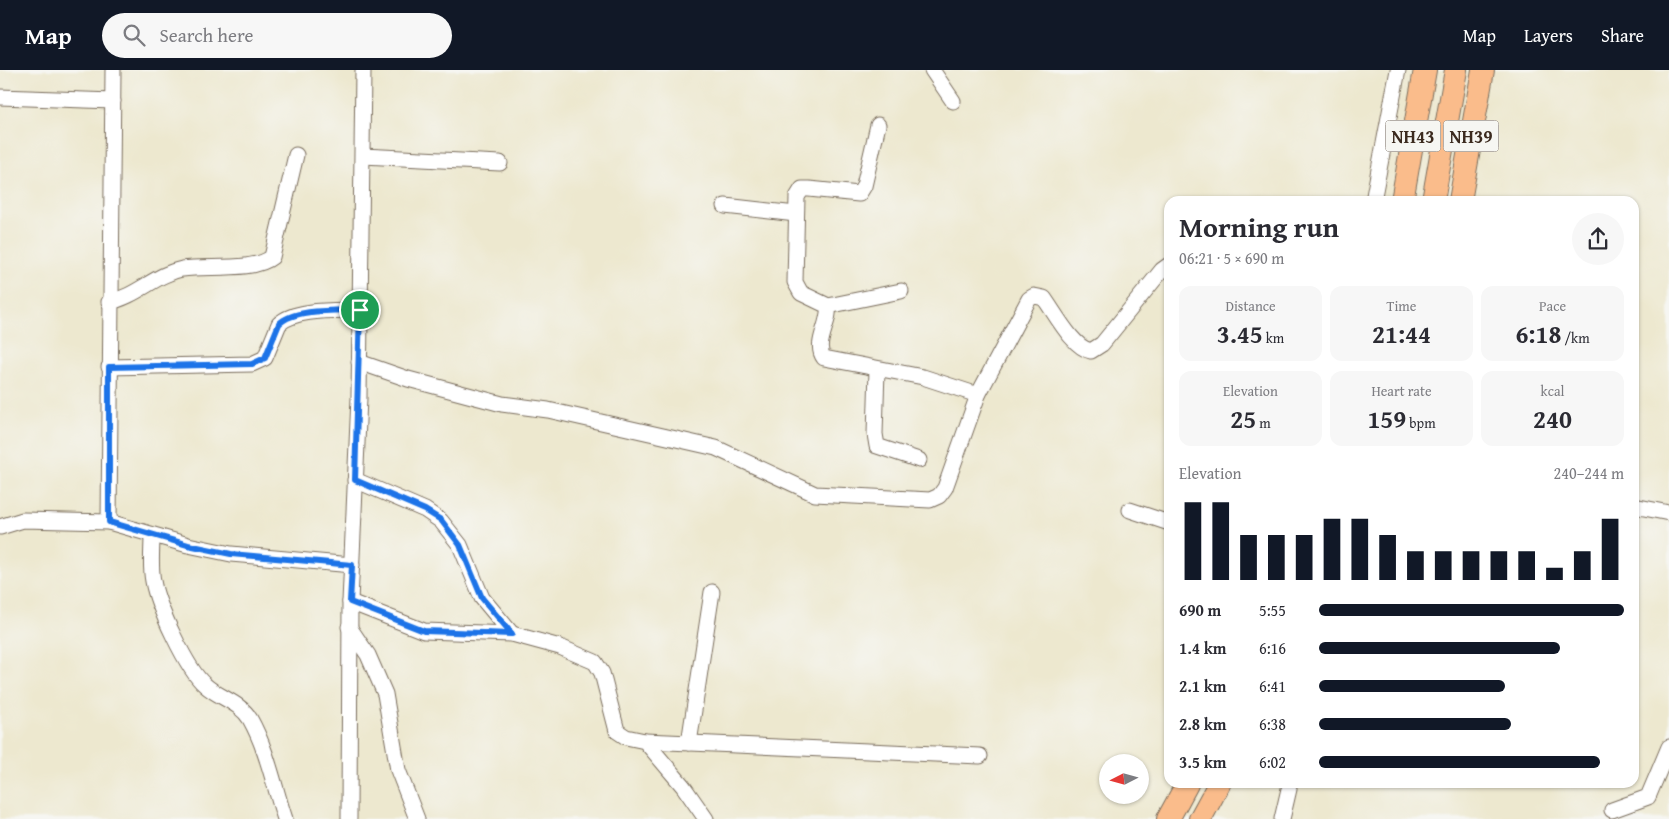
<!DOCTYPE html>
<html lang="en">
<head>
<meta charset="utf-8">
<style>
  body { margin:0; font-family:"Gentium Book Plus",serif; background:#f7f7f7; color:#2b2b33; height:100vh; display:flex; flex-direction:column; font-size:19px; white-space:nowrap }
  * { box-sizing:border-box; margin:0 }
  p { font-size:16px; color:#7c7c81 }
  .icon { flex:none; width:28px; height:28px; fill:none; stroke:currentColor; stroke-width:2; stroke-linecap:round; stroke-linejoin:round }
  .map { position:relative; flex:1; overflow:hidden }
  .panel { position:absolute; left:1164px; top:126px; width:475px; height:592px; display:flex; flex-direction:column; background:#fff; border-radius:15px; box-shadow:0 1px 4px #0004 }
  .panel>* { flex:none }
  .needle { width:32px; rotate:264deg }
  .fabs { position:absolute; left:1099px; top:684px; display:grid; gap:10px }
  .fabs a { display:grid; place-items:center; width:50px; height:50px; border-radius:50%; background:#fff; box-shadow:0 1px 4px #0004; font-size:25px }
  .pin { position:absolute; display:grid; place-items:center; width:42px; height:42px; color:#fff; margin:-21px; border:2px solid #fff; border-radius:50%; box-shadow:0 1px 5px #0007 }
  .round { display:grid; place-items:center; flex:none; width:52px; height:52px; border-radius:26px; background:#f7f7f7 }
  .head { display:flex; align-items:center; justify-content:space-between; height:85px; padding:0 15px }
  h1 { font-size:28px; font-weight:700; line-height:38px }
  .metrics { display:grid; grid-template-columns:repeat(3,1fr); gap:8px; height:85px; padding:5px 15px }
  .metrics div { display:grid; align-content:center; border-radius:12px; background:#f7f7f7; text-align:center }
  .metrics b { font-size:25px; font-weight:700 }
  .metrics small { font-size:14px; font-weight:400 }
  .metrics p { font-size:14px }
  .chart { height:140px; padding:10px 15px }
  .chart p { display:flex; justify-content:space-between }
  .chart svg { width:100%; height:90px; margin-top:5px; stroke:#111827; stroke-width:6 }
  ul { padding:0 15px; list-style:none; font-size:16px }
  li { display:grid; grid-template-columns:80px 60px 1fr; align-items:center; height:38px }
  li i { height:12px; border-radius:6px; background:#111827 }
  header { display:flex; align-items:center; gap:30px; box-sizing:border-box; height:70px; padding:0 25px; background:#111827; color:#fff }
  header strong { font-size:24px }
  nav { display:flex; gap:28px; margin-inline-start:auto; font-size:18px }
  .search { width:350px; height:45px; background:#f7f7f7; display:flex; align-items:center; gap:12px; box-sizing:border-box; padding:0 18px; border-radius:28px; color:#7c7c81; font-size:19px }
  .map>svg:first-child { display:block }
</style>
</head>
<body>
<header>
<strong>Map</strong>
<div class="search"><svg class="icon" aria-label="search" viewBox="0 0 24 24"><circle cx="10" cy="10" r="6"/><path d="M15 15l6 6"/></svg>Search here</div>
<nav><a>Map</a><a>Layers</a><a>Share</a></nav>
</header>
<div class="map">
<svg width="1669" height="749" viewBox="0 0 1669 749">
  <rect width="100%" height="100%" fill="#f6f6f2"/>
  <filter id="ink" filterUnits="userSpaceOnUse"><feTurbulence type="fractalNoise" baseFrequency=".02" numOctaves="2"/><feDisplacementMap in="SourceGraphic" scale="10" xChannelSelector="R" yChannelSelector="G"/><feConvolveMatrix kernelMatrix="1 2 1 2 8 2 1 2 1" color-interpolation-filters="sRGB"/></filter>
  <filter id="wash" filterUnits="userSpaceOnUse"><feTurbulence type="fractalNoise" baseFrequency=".0096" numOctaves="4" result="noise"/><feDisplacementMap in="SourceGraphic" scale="20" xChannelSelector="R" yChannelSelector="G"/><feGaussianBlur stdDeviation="1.12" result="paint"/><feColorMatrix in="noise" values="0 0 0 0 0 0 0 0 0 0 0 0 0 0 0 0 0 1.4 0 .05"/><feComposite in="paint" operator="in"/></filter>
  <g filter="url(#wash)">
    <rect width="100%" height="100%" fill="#ede8cf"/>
  </g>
  <g filter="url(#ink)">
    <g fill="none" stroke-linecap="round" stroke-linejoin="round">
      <defs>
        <g id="minor">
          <polyline points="113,0 109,452 188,475 231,484 352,495"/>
          <polyline points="932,0 953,31"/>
          <polyline points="0,27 113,31"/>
          <path d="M 878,55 L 864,116 L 859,124 L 809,119 L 802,119 L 797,127 L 795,212 L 801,223 L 828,236 C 831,252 813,274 824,288 L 923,307 L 978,325 L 1029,229 L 1034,226 L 1044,228 C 1055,243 1073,278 1091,281 L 1102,274 L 1162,200 L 1169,195"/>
          <polyline points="363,86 500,93"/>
          <polyline points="1373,131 1398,0"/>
          <polyline points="725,136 796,144"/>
          <path d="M 109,232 C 136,227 156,204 182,199 C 206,195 254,202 272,187 L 296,85"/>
          <polyline points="828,236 901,221"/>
          <polyline points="359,292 408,309 502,334 548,340 716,378 815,424 930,430 939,426 945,418 978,325"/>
          <path d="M 109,297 L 252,294 L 265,288 L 279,254 C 295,238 338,241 360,240"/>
          <polyline points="877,300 875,364 877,376 919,390"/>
          <polyline points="355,410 425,440 441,451 460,475 482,528 512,564"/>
          <polyline points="1634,436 1669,443"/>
          <polyline points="1130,440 1169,453"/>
          <polyline points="0,457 23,450 109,452"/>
          <path d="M 152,466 C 152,481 150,496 153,511 C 157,535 187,600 205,615 C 219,628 240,632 250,649 C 267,679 274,716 285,749"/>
          <polyline points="350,532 424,561 512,564 560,577 595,592 602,603 617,661 626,667 645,671 683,716 706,749"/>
          <polyline points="349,557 368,585 385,624 398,700 417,749"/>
          <polyline points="645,671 980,686"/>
          <polyline points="689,673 712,522"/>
          <polyline points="1612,740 1648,727 1669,677"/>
          <polyline points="349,749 350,532 359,328 363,0"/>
          <polyline points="1282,749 1289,719"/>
        </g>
        <g id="highway">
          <polyline points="1402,131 1425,0"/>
          <polyline points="1433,131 1456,0"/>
          <polyline points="1460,131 1483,0"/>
          <polyline points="1168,749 1187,714"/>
          <polyline points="1200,749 1219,714"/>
        </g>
      </defs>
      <use href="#minor" stroke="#796c5c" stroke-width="17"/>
      <use href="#highway" stroke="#796c5c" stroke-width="24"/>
      <use href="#minor" stroke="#fff" stroke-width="15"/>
      <use href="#highway" stroke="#fabc8b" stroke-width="22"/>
    </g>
  </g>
  <g fill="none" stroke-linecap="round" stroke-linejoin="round" filter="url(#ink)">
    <defs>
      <path id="route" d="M 360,240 L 355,410 L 425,440 L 441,450 L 460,475 L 482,528 L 512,564 L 424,561 L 350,532 L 352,495 L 231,484 L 188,475 L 109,452 L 109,297 L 252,294 L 265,288 L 279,254 C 294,238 339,241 360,240 Z"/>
    </defs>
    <use href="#route" stroke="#fff" stroke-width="10"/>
    <use href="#route" stroke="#1a73e8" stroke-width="6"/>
  </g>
  <g text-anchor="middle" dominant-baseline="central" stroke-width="4" stroke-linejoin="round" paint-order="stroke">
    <g fill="#f6f6f2" stroke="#73675e" stroke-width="1">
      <rect x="1385.5" y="50.5" width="55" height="31" rx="4"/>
      <rect x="1443.5" y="50.5" width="55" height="31" rx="4"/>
    </g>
    <g font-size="18" font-weight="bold" fill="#3b2a1e">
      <text x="1413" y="66">NH43</text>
      <text x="1471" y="66">NH39</text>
    </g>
  </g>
</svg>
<div class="fabs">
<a><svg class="needle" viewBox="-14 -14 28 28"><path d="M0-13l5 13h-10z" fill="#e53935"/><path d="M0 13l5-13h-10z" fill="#7c7c81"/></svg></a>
</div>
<div class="pin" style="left:360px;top:240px;background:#1e9e55"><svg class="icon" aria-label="arrive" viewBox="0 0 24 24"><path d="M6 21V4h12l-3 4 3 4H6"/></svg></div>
<section class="panel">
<div class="head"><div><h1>Morning run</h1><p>06:21 · 5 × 690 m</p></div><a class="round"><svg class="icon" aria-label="share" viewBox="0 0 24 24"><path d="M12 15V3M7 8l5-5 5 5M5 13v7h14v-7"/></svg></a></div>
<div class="metrics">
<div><p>Distance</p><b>3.45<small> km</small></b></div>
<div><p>Time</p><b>21:44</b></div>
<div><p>Pace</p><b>6:18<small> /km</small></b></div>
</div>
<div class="metrics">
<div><p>Elevation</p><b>25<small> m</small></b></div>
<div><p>Heart rate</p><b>159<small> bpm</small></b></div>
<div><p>kcal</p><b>240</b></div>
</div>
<div class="chart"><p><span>Elevation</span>240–244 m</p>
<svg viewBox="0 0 160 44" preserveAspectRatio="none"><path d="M5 44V6M15 44V6M25 44V22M35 44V22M45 44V22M55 44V14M65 44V14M75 44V22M85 44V30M95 44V30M105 44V30M115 44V30M125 44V30M135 44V38M145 44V30M155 44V14"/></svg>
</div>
<ul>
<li><b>690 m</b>5:55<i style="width:100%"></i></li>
<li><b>1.4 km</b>6:16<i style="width:79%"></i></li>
<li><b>2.1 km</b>6:41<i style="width:61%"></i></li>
<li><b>2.8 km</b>6:38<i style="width:63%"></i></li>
<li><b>3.5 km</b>6:02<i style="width:92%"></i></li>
</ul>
</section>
</div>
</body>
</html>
